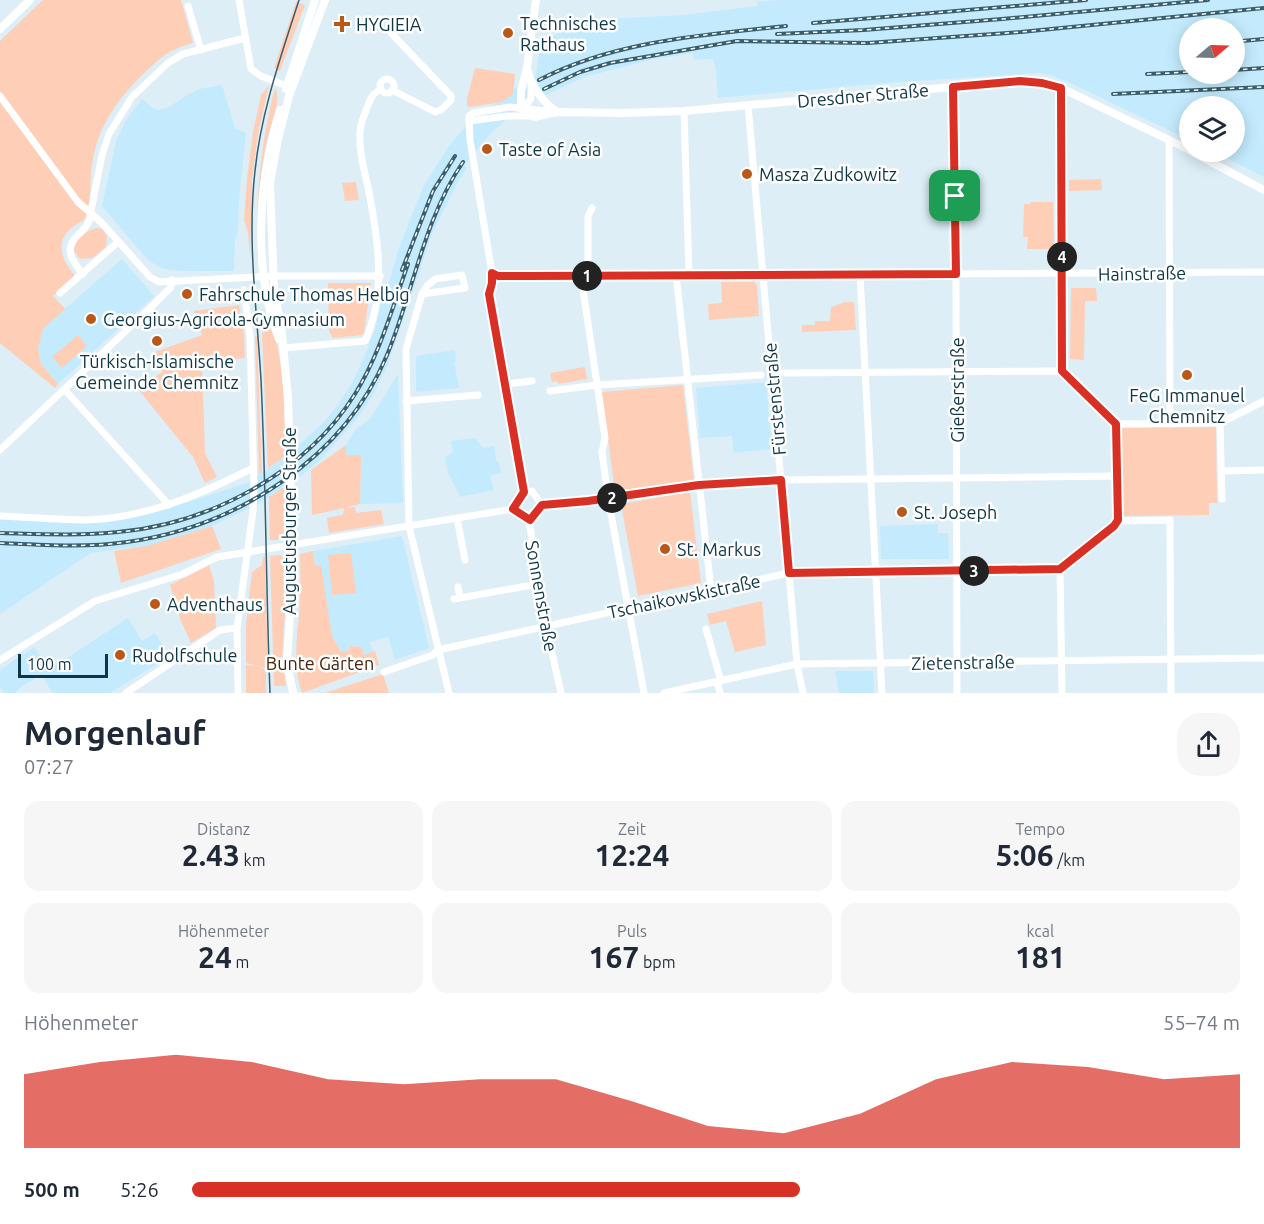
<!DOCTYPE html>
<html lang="de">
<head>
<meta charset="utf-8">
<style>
  body { margin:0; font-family:Ubuntu,sans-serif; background:#f6f6f7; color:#1f2937; height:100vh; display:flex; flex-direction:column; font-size:22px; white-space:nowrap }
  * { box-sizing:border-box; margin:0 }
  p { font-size:20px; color:#747a83 }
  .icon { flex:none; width:33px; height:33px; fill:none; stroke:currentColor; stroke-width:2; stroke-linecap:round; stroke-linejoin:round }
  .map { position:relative; height:693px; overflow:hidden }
  .side { display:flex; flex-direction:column; background:#fff; flex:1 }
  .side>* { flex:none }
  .needle { width:39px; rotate:71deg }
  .tools { position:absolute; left:1179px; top:18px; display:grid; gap:12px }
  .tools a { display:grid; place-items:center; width:66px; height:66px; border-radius:50%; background:#fff; box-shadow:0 3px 15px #0003; font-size:30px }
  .scale { position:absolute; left:18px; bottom:15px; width:90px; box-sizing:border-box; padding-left:6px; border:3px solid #0d3747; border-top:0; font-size:16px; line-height:21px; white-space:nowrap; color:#0d3747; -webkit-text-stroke:4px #fff; paint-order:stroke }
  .pin { position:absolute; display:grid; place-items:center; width:51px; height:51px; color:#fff; margin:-26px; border-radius:12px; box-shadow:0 3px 9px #0006 }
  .km { position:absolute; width:30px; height:30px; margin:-15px; border-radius:50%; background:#222; color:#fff; font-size:16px; line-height:30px; text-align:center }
  .round { display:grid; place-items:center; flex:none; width:63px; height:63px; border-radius:24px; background:#f6f6f7 }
  .head { display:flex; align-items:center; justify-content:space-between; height:102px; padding:0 24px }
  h1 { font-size:33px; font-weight:700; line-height:45px }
  .metrics { display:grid; grid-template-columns:repeat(3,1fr); gap:9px; height:102px; padding:6px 24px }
  .metrics div { display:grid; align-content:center; border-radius:15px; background:#f6f6f7; text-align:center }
  .metrics b { font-size:30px; font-weight:700 }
  .metrics small { font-size:16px; font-weight:400 }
  .metrics p { font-size:16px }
  .chart { height:168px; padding:12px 24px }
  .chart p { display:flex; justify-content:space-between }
  .chart svg { width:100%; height:108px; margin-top:6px; fill:#d93025; opacity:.7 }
  ul { padding:0 24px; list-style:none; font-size:20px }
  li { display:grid; grid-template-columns:96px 72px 1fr; align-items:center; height:45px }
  li i { height:15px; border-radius:8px; background:#d93025 }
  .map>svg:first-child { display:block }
</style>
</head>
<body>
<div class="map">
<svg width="1264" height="693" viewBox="0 0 1264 693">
  <rect width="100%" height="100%" fill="#ddeef7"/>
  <g fill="#c4ebfd" fill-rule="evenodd">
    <path d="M 777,0 L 1264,0 L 1264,177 L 1215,152 L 1234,152 L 1234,106 L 1190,106 L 1189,140 L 1070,83 L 1051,75 L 1039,73 L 899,82 L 718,98 L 716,71 L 713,59 L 694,60 L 693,53 L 650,60 L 585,77 L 546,95 L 543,92 L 526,103 L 492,132 L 464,165 L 467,168 L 459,180 L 432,234 L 387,367 L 373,395 L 356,420 L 321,459 L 302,475 L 260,503 L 212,526 L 150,545 L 91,553 L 0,614 L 0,519 L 101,523 L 160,511 L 247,483 L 286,456 L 322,424 L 337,406 L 353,381 L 369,346 L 368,345 L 375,330 L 380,306 L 386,296 L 384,294 L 390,280 L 398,250 L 423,187 L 449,146 L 477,113 L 480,116 L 509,92 L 536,75 L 541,41 L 559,33 L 607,19 L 683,15 L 757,6 L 757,2 ZM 1190,28 L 1234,28 L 1234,74 L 1190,74 Z"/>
    <polygon points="222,85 235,128 246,133 239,200 238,229 237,236 235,238 234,271 182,271 163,269 148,260 102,206 116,141 126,120 142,99 153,108 159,110 169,107 187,95 199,89"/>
    <polygon points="122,259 154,296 58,384 41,364 38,348 42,329"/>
    <polygon points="455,350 456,361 454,362 459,388 416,392 416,356"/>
    <polygon points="398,374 403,503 360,504 361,455 346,455 346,445 356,429 370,419"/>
    <polygon points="766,382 772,449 734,453 732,436 700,438 696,388"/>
    <polygon points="473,438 476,439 483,448 494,446 496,461 499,461 501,473 490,475 494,490 460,497 447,470 445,457 453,452 451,441"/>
    <polygon points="938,524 938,533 948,533 949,559 881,559 880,526"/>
    <polygon points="402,536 429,648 395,660 388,637 370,642 373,652 364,655 362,647 350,646 349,650 341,652 333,637 326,638 313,551"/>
    <polygon points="128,618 142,641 155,633 170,656 110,693 53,693 41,675 21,687 15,693 4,693 0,687 0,670 34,647 50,669"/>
    <polygon points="835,671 873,671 874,693 839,693"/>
  </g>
  <g fill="#feceb6">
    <path d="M 43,0 L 181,0 L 193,43 C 188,45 181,46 176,49 C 163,54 153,65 143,74 C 119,98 99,124 93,159 C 89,177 92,197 87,214 C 85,221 80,222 74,226 C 53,241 62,260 75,276 L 53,296 L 65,309 L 43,329 L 38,348 L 41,364 L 58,384 L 55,388 L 0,343 L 0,41 Z"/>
    <polygon points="296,2 305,5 280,71 274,68"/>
    <polygon points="475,68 515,74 513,94 502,102 470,107 467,106 467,99"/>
    <polygon points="269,85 258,134 252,179 250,257 248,232 244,220 247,179 253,132 261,95"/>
    <path d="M 275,88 C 282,100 271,123 268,137 C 258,177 258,216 259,257 L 257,257 C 256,199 260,144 275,88 Z"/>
    <polygon points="1101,179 1102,190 1069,191 1069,180"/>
    <polygon points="356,182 359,200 345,201 342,183"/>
    <polygon points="1031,202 1053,202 1054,249 1027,249 1028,237 1023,237 1024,204 1031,204"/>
    <path d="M 97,228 L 102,229 L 107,236 L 106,247 L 92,258 L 80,259 L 74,251 C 75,240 86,230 97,228 Z"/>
    <polygon points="721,282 754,282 757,285 759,316 709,320 708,304 722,303"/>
    <polygon points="328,283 371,283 364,333 362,335 333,338 329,331"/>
    <polygon points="1071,288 1096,288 1097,301 1085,301 1084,360 1070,359"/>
    <polygon points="845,302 854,302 856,330 802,332 802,325 815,325 815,321 830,321 831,307"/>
    <polygon points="239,305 244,333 245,358 202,362 205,453 217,477 205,483 193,457 138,389 162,372 155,352 202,335 194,311"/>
    <path d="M 273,329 C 285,371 284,413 286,456 L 268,468 L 262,335 L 263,330 Z"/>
    <polygon points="78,335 87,346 62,368 52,357"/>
    <polygon points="255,336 257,336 262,472 259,474"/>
    <polygon points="585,367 587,379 558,384 557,381 552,382 550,373"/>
    <polygon points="683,385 694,482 615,493 602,392"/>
    <polygon points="1216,427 1217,503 1209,503 1209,515 1122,516 1120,428"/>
    <polygon points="346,445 346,455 361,455 360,504 344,508 355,507 356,513 381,510 384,524 329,533 327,518 343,515 344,508 312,515 311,470"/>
    <polygon points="287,485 287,518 285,519 284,536 277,540 270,540 269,497"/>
    <polygon points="690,492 701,583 638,596 621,504"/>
    <polygon points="212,526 221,549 121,583 114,551 150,545"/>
    <path d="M 313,551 L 315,566 L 321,565 L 332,636 L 341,652 L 349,650 L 350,646 L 362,647 L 364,655 L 375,651 L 379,665 L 302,693 C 291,659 299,631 300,596 C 301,582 300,568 300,554 Z"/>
    <polygon points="351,553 356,593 332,595 328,555"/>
    <polygon points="281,555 285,560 288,560 282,661 286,686 274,686 270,556"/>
    <polygon points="263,557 265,557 268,674 265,668 246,663 246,624 252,572 262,565"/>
    <polygon points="209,565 214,581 216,628 191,643 181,621 170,585"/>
    <polygon points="762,601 766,645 735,652 726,621 710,625 707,614"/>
    <polygon points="246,665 258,666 264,669 266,674 266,693 246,693"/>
    <polygon points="383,674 389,693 325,693"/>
  </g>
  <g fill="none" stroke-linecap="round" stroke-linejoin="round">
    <g stroke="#fff" stroke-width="7">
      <polyline points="239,0 251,69 261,76 292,88"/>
      <polyline points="188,6 201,50"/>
      <polyline points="392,34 451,96 451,100 441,110 435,112 392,90"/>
      <circle cx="387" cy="86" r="7"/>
      <polyline points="953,87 956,274 957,693"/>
      <polyline points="1061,88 1062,371"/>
      <polyline points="0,96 78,202 102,223 150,277 159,282 273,276 380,276"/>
      <polyline points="748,105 797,664 803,693"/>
      <polyline points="524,109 531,98 531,83"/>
      <polyline points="684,111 689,275"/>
      <polyline points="469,121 507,116 532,116"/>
      <polyline points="1169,140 1170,424"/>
      <polyline points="492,273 498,276 574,276 1264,272"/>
      <path d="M 83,274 C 73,262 63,249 77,236 C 82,231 86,228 89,221 L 102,155 L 109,134 L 132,97 L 168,63 L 183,54 L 245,38"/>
      <polyline points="860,274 882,693"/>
      <polyline points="676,275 711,590"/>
      <polyline points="581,276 605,438 602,452 608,498 644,693"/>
      <polyline points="588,276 588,216 592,208"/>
      <polyline points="60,293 118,242"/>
      <polyline points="422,294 465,288 462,275 435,279 427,286 422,294 406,349 409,526 449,693"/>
      <path d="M 283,348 L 365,341 C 387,293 378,238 368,187 C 364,170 359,151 360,133 C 360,121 367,109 371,98 L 374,94 L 381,89"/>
      <polyline points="782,373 1062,371 1116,424"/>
      <polyline points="505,384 532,381"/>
      <polyline points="64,389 169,505"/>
      <polyline points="550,391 597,385 761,375"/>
      <polyline points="406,401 478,395"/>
      <polyline points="1220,423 1222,499"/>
      <polyline points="1220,423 1264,401"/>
      <polyline points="1116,424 1220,423"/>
      <polyline points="1116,424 1118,521"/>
      <polyline points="0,450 149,309 171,287 172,280"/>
      <polyline points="1221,471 1264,470"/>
      <polyline points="524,492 532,491 542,505"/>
      <polyline points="513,509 524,492 489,294 492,283 492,273 470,140 469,116 473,113 510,107 554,112"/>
      <polyline points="513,509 529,520 543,612 561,693"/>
      <path d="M 0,516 C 29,517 58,520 87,520 C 147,518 201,494 253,468"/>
      <polyline points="457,518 465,560"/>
      <polyline points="529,520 542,505 588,501 700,485 781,480 1117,476"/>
      <polyline points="1118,521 1170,520 1171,693"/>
      <polyline points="1060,569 1062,693"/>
      <polyline points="458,587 460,597"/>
      <polyline points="454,599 538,584"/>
      <polyline points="706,629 721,681"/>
      <polyline points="0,660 95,601 183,574 217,557 513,509"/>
      <polyline points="384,672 433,655 438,650 789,573 1060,569 1115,526 1118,521"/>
      <polyline points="717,682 720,693"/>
      <polyline points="126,693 220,630 237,628"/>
      <polyline points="238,693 237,628 253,511 254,489 250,336 244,290"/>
      <polyline points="664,693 797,664 1264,658"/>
    </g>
    <g stroke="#fff" stroke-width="8">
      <polyline points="536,0 527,68 521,91 521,103 524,112 534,117 557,112 623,113 684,111 1020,81 1042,83 1061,88 1190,150"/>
      <polyline points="0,29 30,0"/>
      <path d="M 527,68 C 532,87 541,101 557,112"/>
      <polyline points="286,89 315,0"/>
      <polyline points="1192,152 1264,190"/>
      <path d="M 279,339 C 252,268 258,182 280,110"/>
      <polyline points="293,693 287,661 293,570 288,398 282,334 274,288 270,183 278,139 289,96 325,0"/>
    </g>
    <path stroke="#395e6d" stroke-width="1.5" d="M 270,693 C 266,589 266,484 261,380 C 257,310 247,240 255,171 C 261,112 281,56 299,0"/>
    <defs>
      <g id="rail">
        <polyline points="813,23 1086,0"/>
        <polyline points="777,34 864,30 1002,19 1208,0"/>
        <polyline points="1242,41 1264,39"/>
        <polyline points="1234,70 1264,68"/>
        <polyline points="1147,74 1190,72"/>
        <path d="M 539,80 C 614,41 703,35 786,26"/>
        <polyline points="544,89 580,72 610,63 737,41 868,43 1021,32 1264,8"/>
        <polyline points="1113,94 1264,87"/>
        <polyline points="402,270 433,191 455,156"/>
        <path d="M 0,533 C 40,534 79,536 118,532 C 209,524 306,473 355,394 C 379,356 393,306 408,264"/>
        <path d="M 0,543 C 42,545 85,548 127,542 C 236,527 344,459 387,355 C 414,290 423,221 463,162"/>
      </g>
    </defs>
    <use href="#rail" stroke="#395e6d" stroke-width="4"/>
    <use href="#rail" stroke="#fff" stroke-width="1.5" stroke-dasharray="4.5" stroke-linecap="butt"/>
  </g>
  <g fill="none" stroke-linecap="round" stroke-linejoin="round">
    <defs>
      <polygon id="route" points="1020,81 1042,83 1061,88 1062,371 1116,424 1118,520 1114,526 1060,569 789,573 781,480 699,485 588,501 542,505 530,520 513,509 524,492 489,294 492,283 492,273 498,276 529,276 956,274 953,87"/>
    </defs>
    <use href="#route" stroke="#fff" stroke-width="12"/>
    <use href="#route" stroke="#d93025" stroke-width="8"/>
  </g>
  <g fill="#ba581a" stroke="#fff" stroke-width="2">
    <path d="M339 15h6v6h6v6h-6v6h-6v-6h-6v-6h6z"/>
    <circle cx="508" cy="33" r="6"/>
    <circle cx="487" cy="149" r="6"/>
    <circle cx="747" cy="174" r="6"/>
    <circle cx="187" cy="294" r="6"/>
    <circle cx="91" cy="319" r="6"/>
    <circle cx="157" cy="341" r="6"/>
    <circle cx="1187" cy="375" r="6"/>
    <circle cx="902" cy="512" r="6"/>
    <circle cx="665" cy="549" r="6"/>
    <circle cx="155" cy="604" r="6"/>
    <circle cx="120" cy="655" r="6"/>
  </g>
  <g text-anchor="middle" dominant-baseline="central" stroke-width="5" stroke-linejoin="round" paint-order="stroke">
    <g font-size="18" fill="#0d3747" stroke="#fff" text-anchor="start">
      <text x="520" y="23">Technisches<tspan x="520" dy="21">Rathaus</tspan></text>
      <text x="356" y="24">HYGIEIA</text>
      <text x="499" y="149">Taste of Asia</text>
      <text x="759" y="174">Masza Zudkowitz</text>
      <text x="199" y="294">Fahrschule Thomas Helbig</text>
      <text x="103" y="319">Georgius-Agricola-Gymnasium</text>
      <text x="157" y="361" text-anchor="middle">Türkisch-Islamische<tspan x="157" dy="21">Gemeinde Chemnitz</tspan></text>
      <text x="1187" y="395" text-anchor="middle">FeG Immanuel<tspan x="1187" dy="21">Chemnitz</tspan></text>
      <text x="914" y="512">St. Joseph</text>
      <text x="677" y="549">St. Markus</text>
      <text x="167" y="604">Adventhaus</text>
      <text x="132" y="655">Rudolfschule</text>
    </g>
    <g font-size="18" fill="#0d3747" stroke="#fff">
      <text transform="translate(863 95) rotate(-5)">Dresdner Straße</text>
      <text transform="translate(1142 273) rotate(-1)">Hainstraße</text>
      <text transform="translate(957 390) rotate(-90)">Gießerstraße</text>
      <text transform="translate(774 399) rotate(-95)">Fürstenstraße</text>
      <text transform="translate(289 521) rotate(-90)">Augustusburger Straße</text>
      <text transform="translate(542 596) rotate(80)">Sonnenstraße</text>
      <text transform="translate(684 596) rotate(-12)">Tschaikowskistraße</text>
      <text transform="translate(963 662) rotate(-1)">Zietenstraße</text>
    </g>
    <g font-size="18" fill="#4b230b" stroke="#fff">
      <text x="320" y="663">Bunte Gärten</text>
    </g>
  </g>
</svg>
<div class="tools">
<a><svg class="needle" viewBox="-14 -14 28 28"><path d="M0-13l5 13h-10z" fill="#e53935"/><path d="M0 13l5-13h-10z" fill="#747a83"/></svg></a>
<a><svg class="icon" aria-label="layers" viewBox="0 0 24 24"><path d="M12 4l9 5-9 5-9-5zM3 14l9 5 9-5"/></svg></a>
</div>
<div class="scale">100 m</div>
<div class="pin" style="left:955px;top:196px;background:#1e9e55"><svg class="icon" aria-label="arrive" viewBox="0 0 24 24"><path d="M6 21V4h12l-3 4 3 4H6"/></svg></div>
<b class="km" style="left:587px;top:276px">1</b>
<b class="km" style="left:612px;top:498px">2</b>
<b class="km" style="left:974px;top:571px">3</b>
<b class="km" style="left:1062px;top:257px">4</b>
</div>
<section class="side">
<div class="head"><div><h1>Morgenlauf</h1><p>07:27</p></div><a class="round"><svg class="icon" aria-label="share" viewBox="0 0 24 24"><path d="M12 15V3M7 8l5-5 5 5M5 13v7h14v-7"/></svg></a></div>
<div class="metrics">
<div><p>Distanz</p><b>2.43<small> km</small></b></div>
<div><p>Zeit</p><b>12:24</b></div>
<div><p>Tempo</p><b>5:06<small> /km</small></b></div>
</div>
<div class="metrics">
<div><p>Höhenmeter</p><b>24<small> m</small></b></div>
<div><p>Puls</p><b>167<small> bpm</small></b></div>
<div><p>kcal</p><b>181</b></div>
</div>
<div class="chart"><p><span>Höhenmeter</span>55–74 m</p>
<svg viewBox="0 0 160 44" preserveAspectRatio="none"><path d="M0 44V14L10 9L20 6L30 9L40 16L50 18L60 16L70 16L80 25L90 35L100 38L110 30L120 16L130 9L140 11L150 16L160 14V44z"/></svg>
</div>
<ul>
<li><b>500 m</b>5:26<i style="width:58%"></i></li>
</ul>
</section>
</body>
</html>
